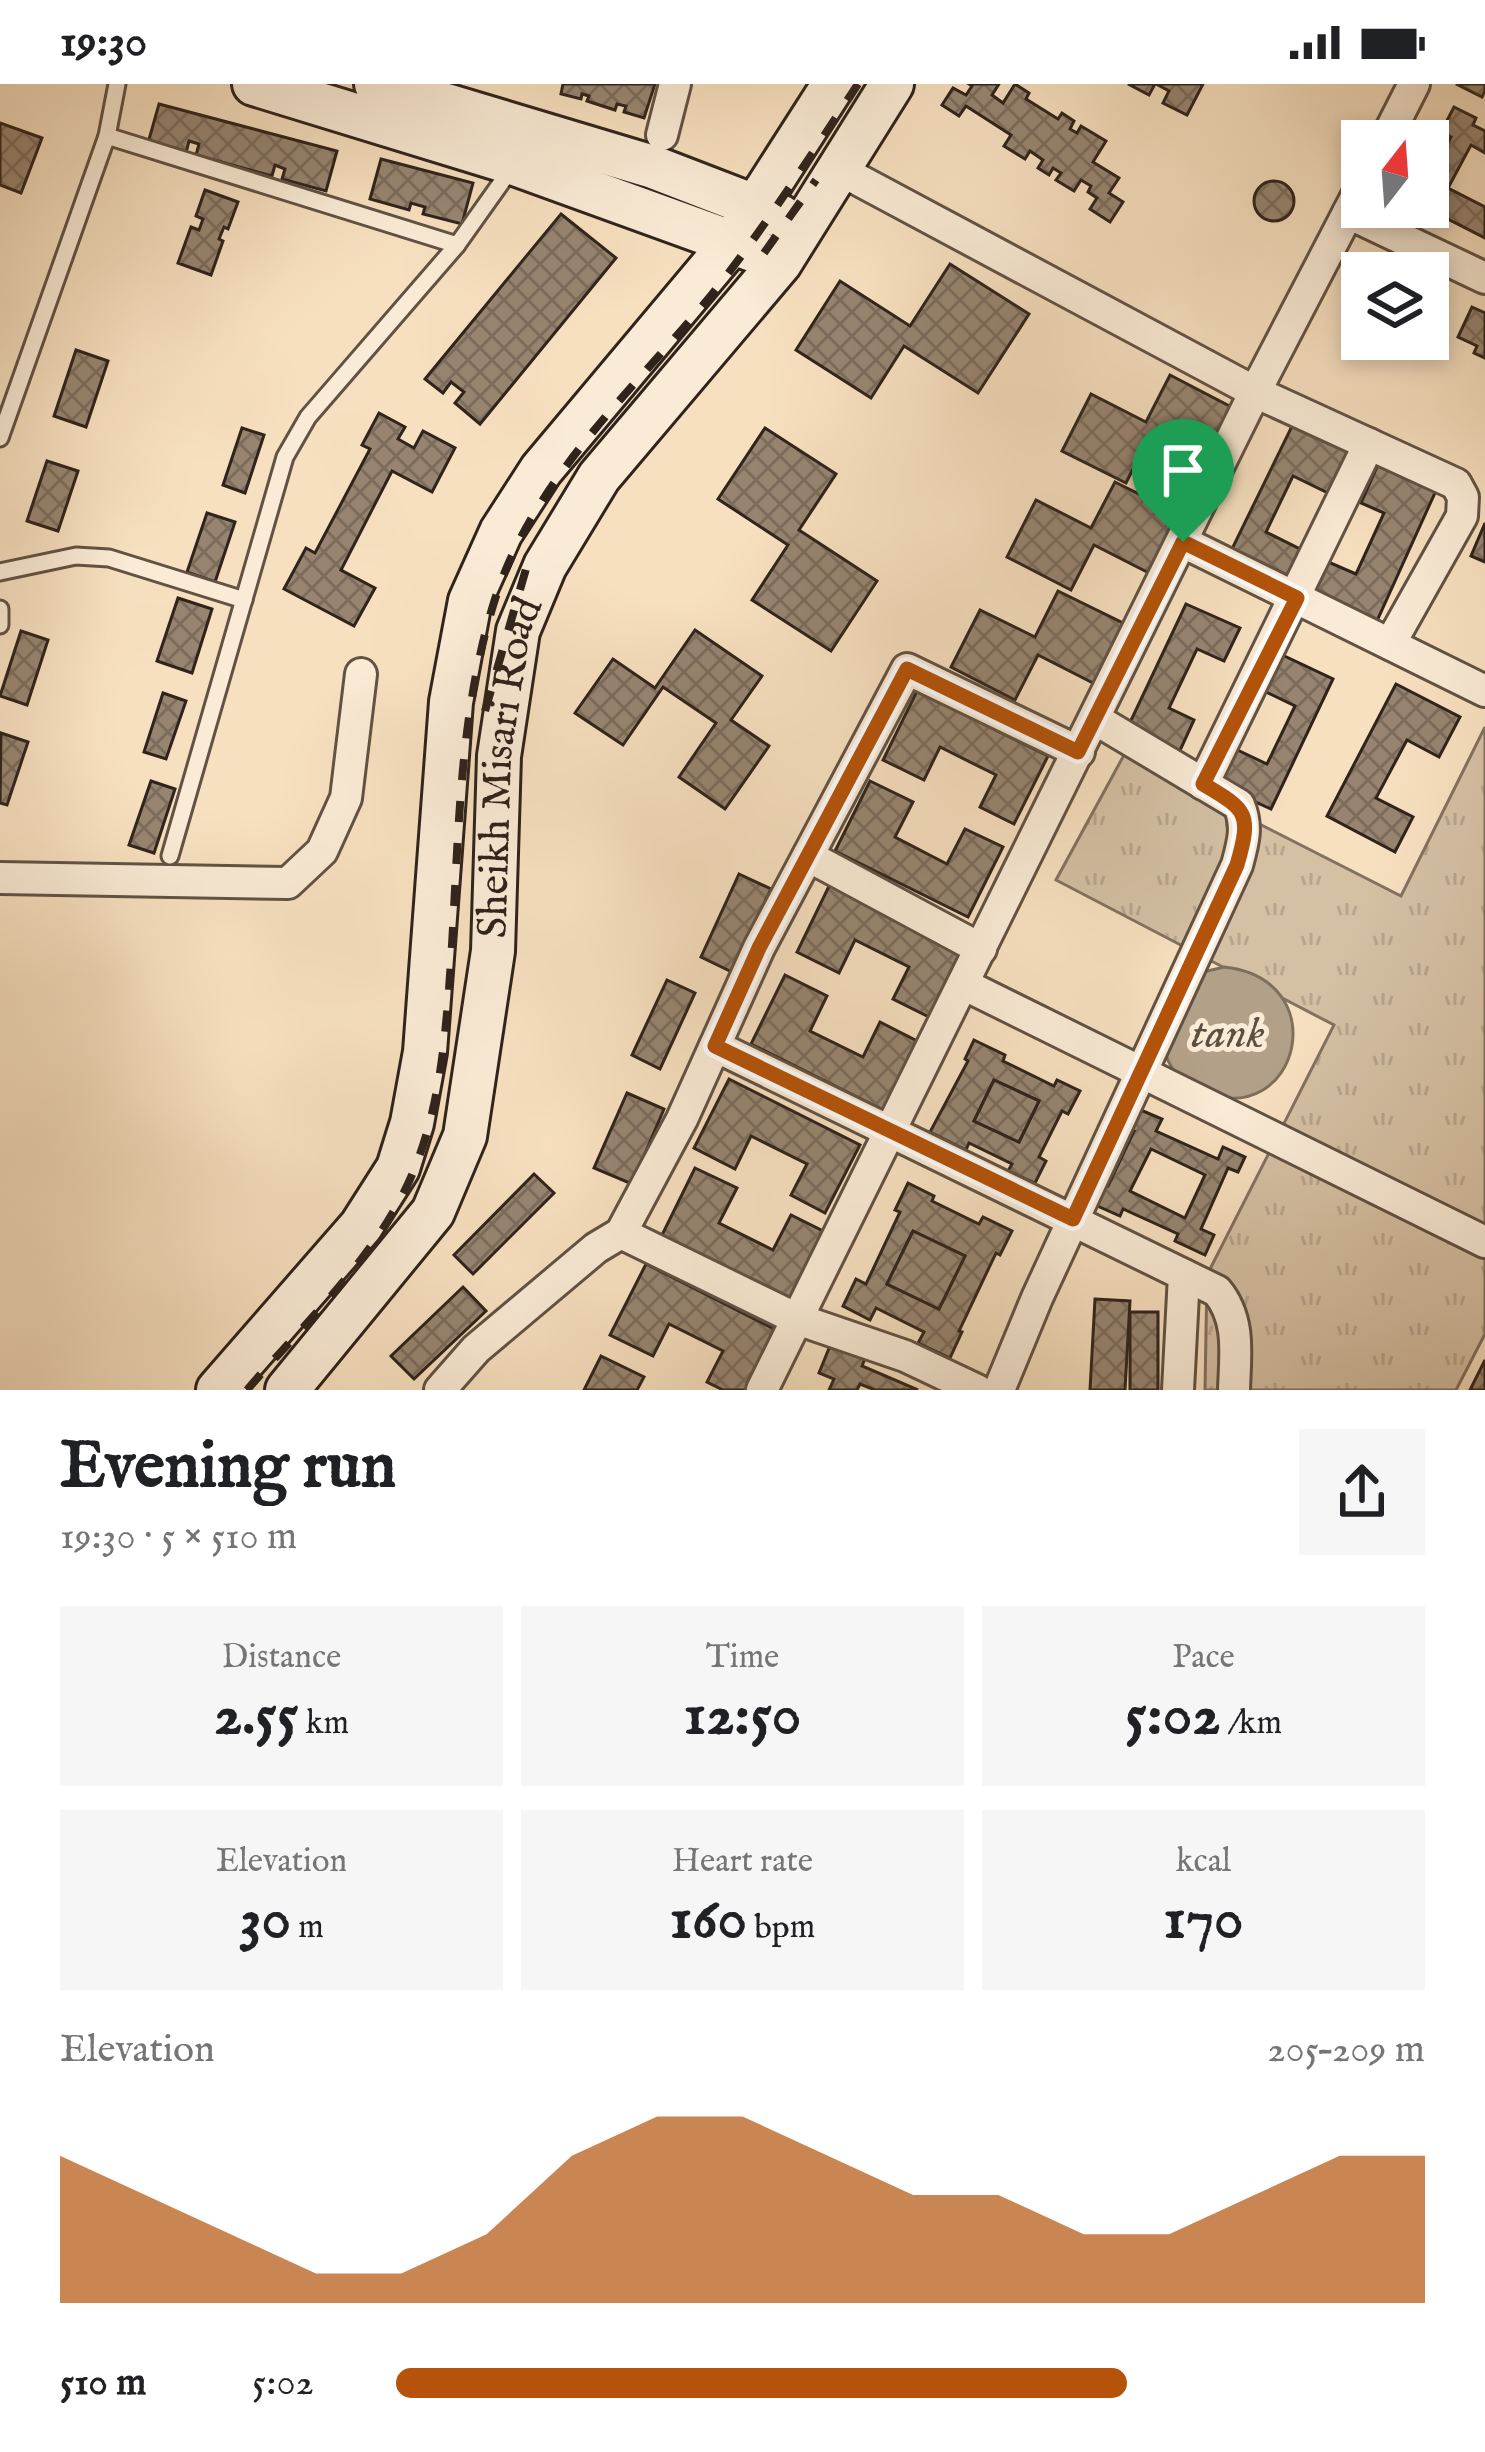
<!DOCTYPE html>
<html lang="en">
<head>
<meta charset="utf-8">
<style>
  body { margin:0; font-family:"IM FELL English",serif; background:#f6f6f6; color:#202124; height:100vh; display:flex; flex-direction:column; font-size:45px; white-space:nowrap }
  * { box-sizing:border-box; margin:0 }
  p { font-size:39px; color:#757577 }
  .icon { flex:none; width:66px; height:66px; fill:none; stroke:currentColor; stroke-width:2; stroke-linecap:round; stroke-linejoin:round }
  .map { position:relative; height:1306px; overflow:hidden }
  .sheet { display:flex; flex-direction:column; background:#fff; flex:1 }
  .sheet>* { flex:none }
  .needle { width:78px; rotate:17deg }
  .controls { position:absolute; left:1341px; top:36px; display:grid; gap:24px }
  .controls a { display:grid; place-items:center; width:108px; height:108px; border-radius:0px; background:#fff; box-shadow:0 6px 18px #0003; font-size:60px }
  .pin { position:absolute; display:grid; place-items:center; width:102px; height:102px; color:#fff; margin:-123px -51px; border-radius:50% 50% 50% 0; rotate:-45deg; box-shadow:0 0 12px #0007 }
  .pin .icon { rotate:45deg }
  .round { display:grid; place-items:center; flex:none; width:126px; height:126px; border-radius:0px; background:#f6f6f6 }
  .headline { display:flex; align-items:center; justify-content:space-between; height:204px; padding:0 60px }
  h1 { font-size:66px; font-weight:700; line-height:90px }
  .metrics { display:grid; grid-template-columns:repeat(3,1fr); gap:18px; height:204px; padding:12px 60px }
  .metrics div { display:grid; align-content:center; border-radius:0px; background:#f6f6f6; text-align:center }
  .metrics b { font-size:60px; font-weight:700 }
  .metrics small { font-size:33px; font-weight:400 }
  .metrics p { font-size:33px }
  .chart { height:336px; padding:24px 60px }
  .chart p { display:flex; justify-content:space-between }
  .chart svg { width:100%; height:216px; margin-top:12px; fill:#b45309; opacity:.7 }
  ul { padding:0 60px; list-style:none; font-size:39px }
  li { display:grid; grid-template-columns:192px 144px 1fr; align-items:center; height:90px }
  li i { height:30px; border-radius:15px; background:#b45309 }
  .status { display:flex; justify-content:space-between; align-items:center; height:84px; padding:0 60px; background:#fff; direction:ltr }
  .status svg { height:33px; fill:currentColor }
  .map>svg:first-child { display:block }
</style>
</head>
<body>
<div class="status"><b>19:30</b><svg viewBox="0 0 49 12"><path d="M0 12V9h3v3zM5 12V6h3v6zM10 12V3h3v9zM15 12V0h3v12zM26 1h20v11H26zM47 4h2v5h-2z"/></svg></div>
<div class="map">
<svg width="1485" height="1306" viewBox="0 0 1485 1306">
  <defs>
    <pattern id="park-tufts" width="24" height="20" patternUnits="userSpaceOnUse" patternTransform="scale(3)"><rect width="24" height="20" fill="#d5c0a4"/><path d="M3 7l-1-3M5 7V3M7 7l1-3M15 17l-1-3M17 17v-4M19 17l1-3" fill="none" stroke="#b7a58d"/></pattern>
    <pattern id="building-cross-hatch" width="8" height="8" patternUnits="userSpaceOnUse" patternTransform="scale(3)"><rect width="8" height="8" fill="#978571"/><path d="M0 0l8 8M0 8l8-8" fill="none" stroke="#7c6c5c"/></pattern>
  </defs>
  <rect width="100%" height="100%" fill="#f7e0c0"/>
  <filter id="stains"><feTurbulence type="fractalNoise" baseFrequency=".00167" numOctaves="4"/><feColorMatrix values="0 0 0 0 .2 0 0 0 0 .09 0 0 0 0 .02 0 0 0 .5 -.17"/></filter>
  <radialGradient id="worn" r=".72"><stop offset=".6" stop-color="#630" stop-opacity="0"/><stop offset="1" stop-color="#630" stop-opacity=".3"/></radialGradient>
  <polygon fill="url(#park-tufts)" stroke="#827260" stroke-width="3" points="1485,643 1485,1250 1456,1306 1205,1306 1207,1191 1334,941 1056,796 1124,671 1401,812"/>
  <path fill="#b3a088" stroke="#7e6e5c" stroke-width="3" d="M 1224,883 C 1336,895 1299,1046 1203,1008 C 1179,998 1170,986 1162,961 L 1203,888 Z"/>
  <g fill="url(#building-cross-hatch)" stroke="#2f231b" stroke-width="3" fill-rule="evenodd">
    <polygon points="563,0 655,0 644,34 624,28 626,22 617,20 615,26 587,17 589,12 582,10 581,15 561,10"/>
    <polygon points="969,0 999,0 992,11 1003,19 1015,0 1029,9 1026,15 1058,35 1062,29 1074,37 1070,45 1077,49 1081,42 1106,57 1093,78 1119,94 1109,109 1123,118 1110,138 1090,125 1097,114 1088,108 1091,102 1081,96 1074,107 1056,96 1061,89 1053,84 1049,91 1038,84 1043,76 1030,67 1025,75 1004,62 1011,51 966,22 959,32 942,21 953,4 966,11 972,2"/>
    <polygon points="1128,0 1155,0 1149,11"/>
    <polygon points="1156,0 1203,0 1187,31 1163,19 1169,7"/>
    <polygon points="1456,0 1485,0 1485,7 1482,13"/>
    <polygon points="159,20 337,67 326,107 282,95 285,85 275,81 272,92 196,71 199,60 189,57 186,69 148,59"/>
    <polygon points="1454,23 1476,34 1473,41 1485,47 1485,69 1471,61 1448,104 1485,123 1485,154 1430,126 1424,137 1401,126 1428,123 1428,97 1451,53 1441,48"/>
    <polygon points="0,39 42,54 21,109 0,101"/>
    <polygon points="381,75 473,99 462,140 423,130 425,123 411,119 409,126 370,115"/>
    <circle cx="1274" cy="117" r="20"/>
    <polygon points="205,106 238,118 228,145 224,143 219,155 223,157 211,191 178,179 191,143 199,146 203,135 196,132"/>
    <polygon points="561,130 616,174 480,340 455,319 464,308 451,298 443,309 425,295"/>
    <polygon points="950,180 1029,230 978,309 904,262 871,314 796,266 840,197 910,242"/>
    <polygon points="1472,223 1485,229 1485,274 1474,269 1477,262 1458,253"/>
    <polygon points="76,266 108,277 86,343 54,332"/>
    <polygon points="1170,291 1235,325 1205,383 1148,355 1126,399 1062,367 1091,310 1146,338"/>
    <polygon points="379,329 405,343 398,355 414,364 423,347 455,364 432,408 392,387 341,486 375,504 354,542 284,505 306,464 315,469 370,365 362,361"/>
    <polygon points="1296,334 1352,361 1328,409 1293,392 1266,448 1304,467 1288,497 1230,469"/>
    <polygon points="242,344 264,351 245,409 223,401"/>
    <polygon points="765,344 836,390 799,446 877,497 831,567 752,516 788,461 718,415"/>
    <polygon points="1381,374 1439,400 1376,539 1311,509 1326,477 1356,490 1384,429 1361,419"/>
    <polygon points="47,377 78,387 58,447 27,437"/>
    <polygon points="1115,398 1181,431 1151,490 1094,461 1071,506 1007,473 1036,416 1091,444"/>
    <polygon points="207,429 235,438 215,498 187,488"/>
    <polygon points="1485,439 1485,478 1471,472"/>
    <polygon points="1058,507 1125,540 1095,600 1038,571 1015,616 951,583 980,526 1035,553"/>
    <polygon points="178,514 212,525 192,589 157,577"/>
    <polygon points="1186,520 1240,544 1224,577 1197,565 1169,624 1194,636 1177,673 1125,649"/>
    <polygon points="695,546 762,592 731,636 769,662 725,725 679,693 716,639 663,603 623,661 575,629 613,575 655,604"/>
    <polygon points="21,547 48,556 27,621 0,612"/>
    <polygon points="1276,568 1333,595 1271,725 1214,699 1231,663 1267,680 1295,622 1258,604"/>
    <polygon points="1396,600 1460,633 1439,673 1407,656 1376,714 1413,733 1395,768 1327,732"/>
    <polygon points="917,607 1048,672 1014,740 980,723 996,691 940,663 924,696 883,676"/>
    <polygon points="163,609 186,617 166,675 144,668"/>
    <polygon points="1,649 28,658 7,721 0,719"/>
    <polygon points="151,697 175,705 154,769 129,761"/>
    <polygon points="870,697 913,718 895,753 947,780 965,745 1003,763 968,833 835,767"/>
    <polygon points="739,790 771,805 732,888 701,873"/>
    <polygon points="831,798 964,864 929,933 893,915 909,883 855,856 839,889 797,868"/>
    <polygon points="785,891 827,912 810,947 863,973 880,938 917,957 883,1026 751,960"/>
    <polygon points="667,896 695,909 660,985 632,971"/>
    <path d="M 974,956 L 1005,971 L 1003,977 L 1054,1002 L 1057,996 L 1080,1007 L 1068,1030 L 1062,1027 L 1039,1073 L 1046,1077 L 1035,1099 L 1008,1087 L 1012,1080 L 969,1059 L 966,1066 L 930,1048 L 968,977 L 965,975 ZM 994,996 L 1039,1017 L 1019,1058 L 974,1037 Z"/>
    <polygon points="729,995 860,1061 825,1129 791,1111 807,1080 751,1052 735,1085 694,1064"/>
    <polygon points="994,996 1039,1017 1019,1058 974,1037"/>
    <polygon points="627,1009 664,1025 632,1100 594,1084"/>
    <path d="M 1136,1024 L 1162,1035 L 1156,1047 L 1218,1075 L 1223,1063 L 1245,1073 L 1238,1088 L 1228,1084 L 1201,1145 L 1214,1151 L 1205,1171 L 1175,1157 L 1178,1150 L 1123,1125 L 1120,1132 L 1093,1120 L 1102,1099 L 1108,1102 L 1134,1047 L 1127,1044 ZM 1151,1065 L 1205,1091 L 1185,1134 L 1130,1107 Z"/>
    <polygon points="695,1084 737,1104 719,1139 773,1166 791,1131 827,1149 793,1218 661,1153"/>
    <polygon points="534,1090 554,1109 473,1190 454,1171"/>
    <path d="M 908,1099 L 934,1112 L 932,1117 L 979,1140 L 983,1133 L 1012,1147 L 1000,1171 L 996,1169 L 959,1247 L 962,1248 L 950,1274 L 918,1259 L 924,1248 L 876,1224 L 870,1236 L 843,1222 L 856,1195 L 866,1200 L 900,1128 L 895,1126 ZM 913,1147 L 965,1172 L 939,1225 L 887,1200 Z"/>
    <polygon points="913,1147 965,1172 939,1225 887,1200"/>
    <polygon points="646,1180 778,1247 749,1306 723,1306 707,1298 723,1267 669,1240 653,1272 610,1251"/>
    <polygon points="463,1203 486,1227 414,1295 391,1272"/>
    <polygon points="1095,1215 1130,1217 1125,1306 1090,1306"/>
    <rect x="1130" y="1228" width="28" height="78"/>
    <polygon points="832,1257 866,1272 862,1282 918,1306 875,1306 860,1300 857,1306 829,1306 834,1295 819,1289"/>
    <polygon points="601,1272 644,1293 637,1306 584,1306"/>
    <polygon points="1485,1276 1485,1306 1470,1306"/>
  </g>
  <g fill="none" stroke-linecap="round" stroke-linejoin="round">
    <defs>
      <g id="lane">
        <polyline points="107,52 457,161 308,333 285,373 170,772"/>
        <polyline points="457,161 513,82"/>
        <polyline points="0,354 107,52 117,0"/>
        <polyline points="0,488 76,472 109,474 244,516"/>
        <polyline points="0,525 0,541"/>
      </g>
      <g id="street">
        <polyline points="662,51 675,0"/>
        <polyline points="1385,57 1414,0"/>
        <polyline points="840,86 1255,308 1456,400 1463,413 1462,432 1390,560"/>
        <polyline points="1348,129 1485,194"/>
        <polyline points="1183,458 1485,607"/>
        <polyline points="1203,700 1369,360"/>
        <polyline points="808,772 981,865"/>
        <polyline points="0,794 288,799 322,767 346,714 361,590"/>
        <polyline points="963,900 1485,1158"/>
        <path d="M 715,962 L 1217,1207 C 1241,1236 1235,1271 1234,1306"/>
        <polyline points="621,1149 797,1235 905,1272 977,1306"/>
        <polyline points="440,1306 476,1265 596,1164 621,1149 682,1035 759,864 907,585 1079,668"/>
        <polyline points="762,1306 1255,308 1362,102"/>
        <path d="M 999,1306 L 1037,1214 L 1237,781 C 1243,759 1248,743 1239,721 L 1095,635"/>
        <polyline points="1178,1306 1184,1191"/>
      </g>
      <g id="secondary">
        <polyline points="254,0 515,80 758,168"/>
        <polyline points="376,0 653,83 780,132"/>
        <polyline points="218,1306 361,1142 398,1084 412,1039 425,968 451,618 470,517 501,448 541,386 734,156 834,0"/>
        <path id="s1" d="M 287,1306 L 433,1128 L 465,1052 L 493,867 L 499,672 L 518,547 L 545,482 L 599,393 L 780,179 L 892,0"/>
      </g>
    </defs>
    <use href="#lane" stroke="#615244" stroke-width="21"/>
    <use href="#street" stroke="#615244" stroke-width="36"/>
    <use href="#secondary" stroke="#2f231b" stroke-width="48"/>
    <use href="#lane" stroke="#faebd6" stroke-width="15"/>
    <use href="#street" stroke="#faebd6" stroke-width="30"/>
    <use href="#secondary" stroke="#faebd6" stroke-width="42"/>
    <g stroke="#2f231b" stroke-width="8" stroke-dasharray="21 21" stroke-linecap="butt">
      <polyline points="764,169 816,96"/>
      <polyline points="485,627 528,478"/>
      <path d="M 247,1306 C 295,1250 360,1188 396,1123 C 439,1048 445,962 451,877 C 459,755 458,627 497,509 C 538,389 635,305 713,209 C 766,142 811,71 858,0"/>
    </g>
  </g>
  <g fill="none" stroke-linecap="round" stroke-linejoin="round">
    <defs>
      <path id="route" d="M 1183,458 L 1297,514 L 1203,700 C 1247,726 1252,729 1237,781 L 1073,1135 L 715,962 L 759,864 L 907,585 L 1078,668 Z"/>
    </defs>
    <use href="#route" stroke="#fff" stroke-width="24"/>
    <use href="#route" stroke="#b45309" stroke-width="15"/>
  </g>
  <g text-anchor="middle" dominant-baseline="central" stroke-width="10" stroke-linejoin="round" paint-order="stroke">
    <g font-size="42" fill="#2f231b" stroke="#faebd6">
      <text stroke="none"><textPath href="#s1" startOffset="684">Sheikh Misari Road</textPath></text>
    </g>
    <g font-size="45" font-style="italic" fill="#5d4f41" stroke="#faebd6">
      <text x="1228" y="950">tank</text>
    </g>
  </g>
  <rect width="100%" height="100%" filter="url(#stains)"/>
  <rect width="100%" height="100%" fill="url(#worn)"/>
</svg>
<div class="controls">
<a><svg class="needle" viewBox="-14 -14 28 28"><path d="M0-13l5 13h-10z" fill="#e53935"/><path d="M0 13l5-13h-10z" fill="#757577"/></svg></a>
<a><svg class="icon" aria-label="layers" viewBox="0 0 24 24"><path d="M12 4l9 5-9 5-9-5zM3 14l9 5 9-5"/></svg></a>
</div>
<div class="pin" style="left:1183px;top:458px;background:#1e9e55"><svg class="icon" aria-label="arrive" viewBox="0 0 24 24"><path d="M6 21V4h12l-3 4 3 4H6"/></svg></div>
</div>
<section class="sheet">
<div class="headline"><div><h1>Evening run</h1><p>19:30 · 5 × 510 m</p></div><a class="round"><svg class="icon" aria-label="share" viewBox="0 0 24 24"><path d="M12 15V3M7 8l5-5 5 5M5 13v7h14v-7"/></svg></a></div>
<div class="metrics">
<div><p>Distance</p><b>2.55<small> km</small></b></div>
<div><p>Time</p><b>12:50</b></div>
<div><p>Pace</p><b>5:02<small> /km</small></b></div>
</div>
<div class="metrics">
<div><p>Elevation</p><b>30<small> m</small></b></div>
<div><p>Heart rate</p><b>160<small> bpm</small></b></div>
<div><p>kcal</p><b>170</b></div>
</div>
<div class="chart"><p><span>Elevation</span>205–209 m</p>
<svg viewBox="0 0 160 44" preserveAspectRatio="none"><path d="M0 44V14L10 22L20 30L30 38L40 38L50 30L60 14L70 6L80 6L90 14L100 22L110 22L120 30L130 30L140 22L150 14L160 14V44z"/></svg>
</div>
<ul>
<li><b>510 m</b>5:02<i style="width:71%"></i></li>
</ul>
</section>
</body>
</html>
